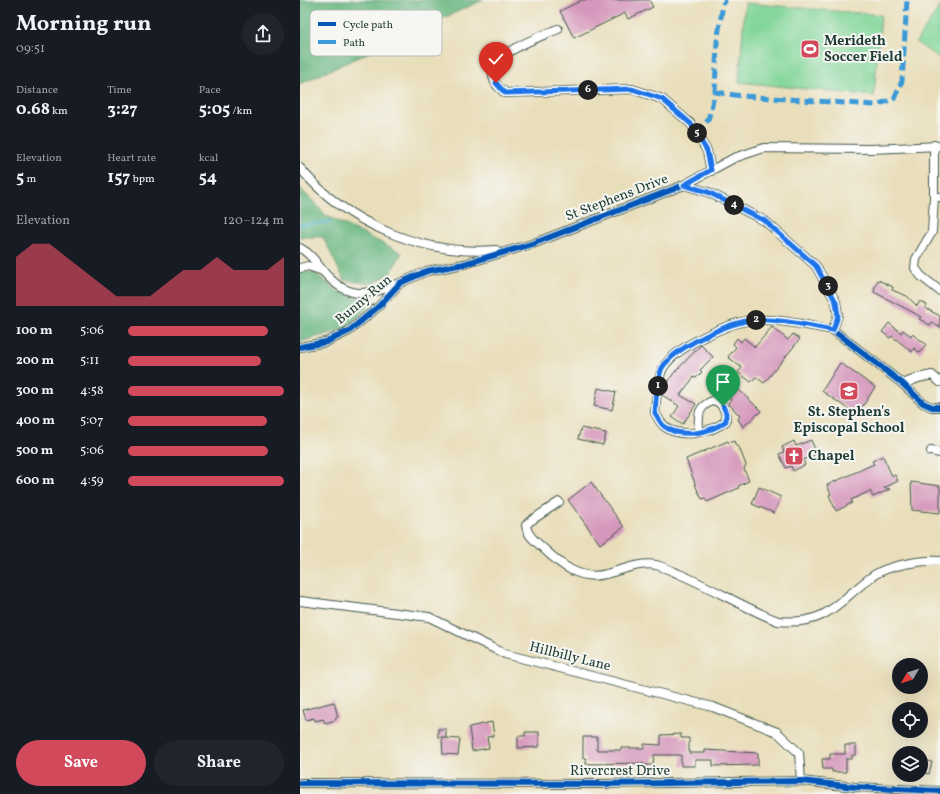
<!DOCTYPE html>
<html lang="en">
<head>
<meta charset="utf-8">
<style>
  body { margin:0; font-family:Vollkorn,serif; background:#20242c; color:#f1f3f6; height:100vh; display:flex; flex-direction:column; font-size:15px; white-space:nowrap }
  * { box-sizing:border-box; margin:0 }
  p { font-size:13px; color:#9ea1a6 }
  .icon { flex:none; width:22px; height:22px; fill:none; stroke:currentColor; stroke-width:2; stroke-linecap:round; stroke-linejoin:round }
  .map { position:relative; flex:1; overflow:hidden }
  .details { display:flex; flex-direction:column; background:#171b24; width:300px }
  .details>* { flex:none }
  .needle { width:26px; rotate:231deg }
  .controls { position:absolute; left:592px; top:658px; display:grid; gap:8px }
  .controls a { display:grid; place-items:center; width:36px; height:36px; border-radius:50%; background:#171b24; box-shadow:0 4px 16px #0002; font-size:20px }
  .pin { position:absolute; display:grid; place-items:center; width:34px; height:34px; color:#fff; margin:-41px -17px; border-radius:50% 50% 50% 0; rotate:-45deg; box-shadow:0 0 4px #0007 }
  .pin .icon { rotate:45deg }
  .km { position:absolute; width:20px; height:20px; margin:-10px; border-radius:50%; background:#222; color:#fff; font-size:11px; line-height:20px; text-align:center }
  .round { display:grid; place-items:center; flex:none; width:42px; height:42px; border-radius:21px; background:#20242c }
  .headline { display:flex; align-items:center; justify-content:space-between; height:68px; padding:0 16px }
  h1 { font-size:22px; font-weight:700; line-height:30px }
  .stats { display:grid; grid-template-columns:repeat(3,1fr); gap:6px; height:68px; padding:4px 16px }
  .stats div { display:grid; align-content:center }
  .stats b { font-size:17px; font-weight:700 }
  .stats small { font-size:11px; font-weight:400 }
  .stats p { font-size:11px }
  .chart { height:112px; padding:8px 16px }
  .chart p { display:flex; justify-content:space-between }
  .chart svg { width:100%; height:72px; margin-top:4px; fill:#d1495b; opacity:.7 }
  .button { display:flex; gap:8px; margin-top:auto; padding:8px 16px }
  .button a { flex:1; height:46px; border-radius:24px; background:#d1495b; color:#fff; font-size:16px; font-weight:700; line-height:46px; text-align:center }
  .button a+a { background:#20242c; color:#f1f3f6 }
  ul { padding:0 16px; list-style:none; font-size:13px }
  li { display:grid; grid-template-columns:64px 48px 1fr; align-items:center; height:30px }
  li i { height:10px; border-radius:5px; background:#d1495b }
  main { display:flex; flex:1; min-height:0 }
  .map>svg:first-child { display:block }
</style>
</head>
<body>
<main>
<section class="details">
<div class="headline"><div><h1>Morning run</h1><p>09:51</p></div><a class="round"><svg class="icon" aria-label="share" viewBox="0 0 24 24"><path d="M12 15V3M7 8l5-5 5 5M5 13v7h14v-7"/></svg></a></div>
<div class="stats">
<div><p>Distance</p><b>0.68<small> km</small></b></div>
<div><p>Time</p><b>3:27</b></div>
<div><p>Pace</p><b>5:05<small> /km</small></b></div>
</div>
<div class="stats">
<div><p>Elevation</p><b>5<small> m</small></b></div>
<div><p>Heart rate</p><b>157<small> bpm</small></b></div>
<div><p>kcal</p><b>54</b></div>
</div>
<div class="chart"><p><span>Elevation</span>120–124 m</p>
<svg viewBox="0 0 160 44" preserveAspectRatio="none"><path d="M0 44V14L10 6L20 6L30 14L40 22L50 30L60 38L70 38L80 38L90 30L100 22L110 22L120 14L130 22L140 22L150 22L160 14V44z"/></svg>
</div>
<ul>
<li><b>100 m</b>5:06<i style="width:90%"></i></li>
<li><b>200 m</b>5:11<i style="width:85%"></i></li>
<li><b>300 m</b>4:58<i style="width:100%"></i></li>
<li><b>400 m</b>5:07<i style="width:89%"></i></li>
<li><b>500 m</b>5:06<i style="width:90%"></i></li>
<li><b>600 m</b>4:59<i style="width:100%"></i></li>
</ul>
<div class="button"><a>Save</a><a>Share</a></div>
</section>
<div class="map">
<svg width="640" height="794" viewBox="0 0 640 794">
  <rect width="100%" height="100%" fill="#f6f6f2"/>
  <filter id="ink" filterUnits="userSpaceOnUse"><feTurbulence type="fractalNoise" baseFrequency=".025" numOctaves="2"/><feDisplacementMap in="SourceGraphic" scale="8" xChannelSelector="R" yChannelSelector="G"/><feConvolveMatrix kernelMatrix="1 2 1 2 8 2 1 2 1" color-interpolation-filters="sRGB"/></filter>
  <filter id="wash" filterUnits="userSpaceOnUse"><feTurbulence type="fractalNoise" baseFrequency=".012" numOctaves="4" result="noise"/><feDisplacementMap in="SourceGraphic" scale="16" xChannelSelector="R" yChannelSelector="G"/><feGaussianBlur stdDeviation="0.9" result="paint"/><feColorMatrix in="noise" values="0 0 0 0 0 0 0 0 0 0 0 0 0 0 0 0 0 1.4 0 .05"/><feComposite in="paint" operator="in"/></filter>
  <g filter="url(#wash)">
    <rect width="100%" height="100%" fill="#e9deba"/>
    <g fill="#80d598" stroke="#508966">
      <polygon points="445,3 581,15 574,96 439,82"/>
      <polygon points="640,6 640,59 616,42"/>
    </g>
    <g fill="#68b680" stroke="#447a5a">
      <polygon points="0,0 183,0 0,84"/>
      <polygon points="0,188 27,216 102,253 90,274 72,284 44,280 23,237 0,237"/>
      <polygon points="2,271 15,273 37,291 71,302 65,310 45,329 0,342 0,273"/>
    </g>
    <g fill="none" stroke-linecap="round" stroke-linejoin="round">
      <polyline stroke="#46afc5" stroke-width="2.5" points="0,225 30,222"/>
    </g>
    <g id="blocks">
      <g fill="#d697bc">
        <polygon points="282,0 349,0 353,7 328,19 325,13 274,38 260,11"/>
        <polygon points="578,280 593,287 592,290 607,296 617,306 620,301 627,305 625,308 640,316 640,328 632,322 630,325 619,319 621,317 614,313 574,292 575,286"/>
        <polygon points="589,323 601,333 603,330 611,336 612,334 626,344 620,353 614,348 612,352 592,336 590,338 582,332"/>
        <polygon points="472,327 488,340 493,334 500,339 464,383 456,377 451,382 438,372 442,368 428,357 436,347 433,344 437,338 441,342 444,338 455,347"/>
        <polygon points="401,345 413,357 400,370 402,372 396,378 394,377 380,395 396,404 383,424 372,417 379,406 362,395 362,392 373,374"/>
        <polygon points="540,363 575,387 557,415 522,391"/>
        <polygon points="436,387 461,411 443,427 438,419 440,416 428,403 431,400 428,396"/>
        <polygon points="298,388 316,392 312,410 294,406"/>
        <polygon points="281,428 306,433 303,445 278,439"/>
        <polygon points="511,440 517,454 503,460 505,465 493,471 491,466 486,468 479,454 484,452 482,447 494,441 496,446"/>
        <polygon points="428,441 429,443 434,441 436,446 439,447 446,465 444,469 449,481 438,486 439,488 407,502 405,498 402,499 397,489 386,459"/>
        <polygon points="583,456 592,476 595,475 598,481 584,488 590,489 573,497 570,491 551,500 552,503 536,511 529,495 531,494 527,485 574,464 572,461"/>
        <polygon points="291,482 324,527 300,544 268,500"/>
        <polygon points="611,482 640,486 640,513 612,510"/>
        <polygon points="459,487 481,497 474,513 452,504"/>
        <polygon points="34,702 38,717 35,718 36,720 25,723 23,719 15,721 14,718 6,720 3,710"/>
        <polygon points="192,722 194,736 187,737 189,748 172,751 169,727"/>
        <rect x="138" y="729" width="8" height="8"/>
        <polygon points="225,732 239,732 239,747 218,748 218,736 225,736"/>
        <polygon points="381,734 381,738 389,738 389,753 405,753 405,750 458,753 458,765 413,766 413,760 395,760 395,766 381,766 381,755 354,755 353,765 343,765 343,763 286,764 286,758 283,758 283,737 297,737 297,750 321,750 321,748 344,748 344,744 361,745 361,735"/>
        <polygon points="142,738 160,739 158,755 143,754"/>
        <polygon points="545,745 556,745 556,755 552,755 552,759 546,759 546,772 532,772 532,769 523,769 522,759 530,759 530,754 545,754"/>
        <polygon points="621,759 632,762 629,774 621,772"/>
      </g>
    </g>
  </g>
  <g filter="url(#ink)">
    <use href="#blocks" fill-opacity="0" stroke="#3d5548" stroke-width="1"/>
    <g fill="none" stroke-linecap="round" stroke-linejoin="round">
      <defs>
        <g id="minor">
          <path d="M 258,29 C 240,37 179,56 196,84 C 198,87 202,90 205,93 L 332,89 L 362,99 L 391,124 L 407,151 L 411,171"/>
          <polyline points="634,145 634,197 640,197"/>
          <path d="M 0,168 C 46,224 124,256 196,250"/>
          <polyline points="384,185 434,158 464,148 571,149 640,146"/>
          <polyline points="634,197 632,232 616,259 615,268 621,276 640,291"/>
          <path d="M 0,248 C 10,253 16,262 22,270 C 46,299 65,297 97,284"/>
          <polyline points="0,268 8,266 23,271"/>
          <polyline points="0,347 26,342 49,331 79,306 100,283 127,271 164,264 232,244 384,185 408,192 465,221 516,266 536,302 538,315 533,330 603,384 623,403 632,407 640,407"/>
          <polyline points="603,384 618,378 632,375 640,382"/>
          <path d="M 399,432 C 398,415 397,406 415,400 C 424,406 426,410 426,421 C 411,433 380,439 364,426 C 360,423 358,417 355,413 C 356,401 357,379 363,368 C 375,347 431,321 455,320 C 476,318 511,326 533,330"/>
          <polyline points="631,451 640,453"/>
          <path d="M 259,502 L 229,522 L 226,525 C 227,536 237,542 244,549 C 261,565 280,581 306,574 C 323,570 338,562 356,565 C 364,567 372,571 379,574 C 413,588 444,608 478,621 C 530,626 538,600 574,575 C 589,565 622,560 640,561"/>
          <polyline points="0,601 129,617 205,654 413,707 477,732 499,753 501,781"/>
          <polyline points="0,783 302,784 501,781 555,787 640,791"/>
        </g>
      </defs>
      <use href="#minor" stroke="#3d5548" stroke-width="10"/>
      <use href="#minor" stroke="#fff" stroke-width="8"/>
      <g stroke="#3a99d8" stroke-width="5" stroke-dasharray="10 5" stroke-linecap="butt">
        <polyline points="415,92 442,96 576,105 594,99 602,81 607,0"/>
        <polyline points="397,134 408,120 415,92 417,42 423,4 426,0"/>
      </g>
      <defs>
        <g id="cycleway">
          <polyline points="0,347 26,342 49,331 79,306 100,283 127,271 164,264 232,244 384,185 408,192 465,221 516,266 536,302 538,315 533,330 603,384 623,403 632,407 640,407"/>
          <polyline points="0,783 302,784 501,781 555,787 640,791"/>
        </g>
      </defs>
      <use href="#cycleway" stroke="#f6f6f2" stroke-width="8"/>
      <use href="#cycleway" stroke="#0057b8" stroke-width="6"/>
    </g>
  </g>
  <g fill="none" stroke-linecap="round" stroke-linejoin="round" filter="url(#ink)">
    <defs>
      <path id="route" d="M 196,83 L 205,93 L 332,89 L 362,99 L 391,124 L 407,151 L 411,170 L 384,185 L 408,192 L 465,221 L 516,266 L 536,302 L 538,316 L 533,330 C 511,326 476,318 455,320 C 431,321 375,347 362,368 C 357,379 356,401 355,413 C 358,417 360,423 364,426 C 380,439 411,433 426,421 L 426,413 L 423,406"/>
    </defs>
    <use href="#route" stroke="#fff" stroke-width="8"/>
    <use href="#route" stroke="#1a73e8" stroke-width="5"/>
  </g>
  <defs>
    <symbol id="stadium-square" viewBox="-11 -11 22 22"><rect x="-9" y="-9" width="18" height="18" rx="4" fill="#d1495b" stroke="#f6f6f2"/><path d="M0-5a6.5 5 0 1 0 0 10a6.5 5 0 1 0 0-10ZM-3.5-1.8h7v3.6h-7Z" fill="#fff"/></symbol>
    <symbol id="university-square" viewBox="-11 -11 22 22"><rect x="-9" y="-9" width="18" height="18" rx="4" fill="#d1495b" stroke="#f6f6f2"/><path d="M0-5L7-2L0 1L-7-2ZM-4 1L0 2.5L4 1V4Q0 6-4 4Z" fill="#fff"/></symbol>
    <symbol id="church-square" viewBox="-11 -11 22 22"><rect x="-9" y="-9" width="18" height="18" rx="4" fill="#d1495b" stroke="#f6f6f2"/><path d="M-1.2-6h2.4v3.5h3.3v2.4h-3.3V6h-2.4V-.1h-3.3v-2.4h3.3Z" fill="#fff"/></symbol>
  </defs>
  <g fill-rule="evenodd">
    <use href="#stadium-square" x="499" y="38" width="22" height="22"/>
    <use href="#university-square" x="538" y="380" width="22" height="22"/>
    <use href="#church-square" x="483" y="445" width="22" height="22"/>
  </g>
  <g text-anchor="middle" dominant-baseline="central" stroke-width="4" stroke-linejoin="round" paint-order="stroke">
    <g font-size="14" font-weight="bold" fill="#1f3d34" stroke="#f6f6f2" text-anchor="start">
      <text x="524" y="41">Merideth<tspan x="524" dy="16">Soccer Field</tspan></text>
      <text x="549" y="412" text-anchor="middle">St. Stephen's<tspan x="549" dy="16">Episcopal School</tspan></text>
      <text x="508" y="456">Chapel</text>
    </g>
    <g font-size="14" fill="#1f3d34" stroke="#f6f6f2">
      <text transform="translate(317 198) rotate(-21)">St Stephens Drive</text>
      <text transform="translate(64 300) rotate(-40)">Bunny Run</text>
      <text transform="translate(270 657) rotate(14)">Hillbilly Lane</text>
      <text x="320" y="771">Rivercrest Drive</text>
    </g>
  </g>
  <rect x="10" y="10" width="132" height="46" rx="6" fill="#f6f6f2" stroke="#b6beb9" stroke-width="1"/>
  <rect x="18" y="22" width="18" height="4" fill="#0057b8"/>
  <rect x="18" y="40" width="18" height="4" fill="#3a99d8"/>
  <g font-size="11" fill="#1f3d34">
    <text x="43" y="28">Cycle path</text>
    <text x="43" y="46">Path</text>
  </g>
</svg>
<div class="controls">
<a><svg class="needle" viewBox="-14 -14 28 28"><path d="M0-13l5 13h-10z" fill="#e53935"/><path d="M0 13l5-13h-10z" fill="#9ea1a6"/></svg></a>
<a><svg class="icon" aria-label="locate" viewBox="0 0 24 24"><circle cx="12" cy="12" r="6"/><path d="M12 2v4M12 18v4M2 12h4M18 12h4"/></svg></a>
<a><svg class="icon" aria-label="layers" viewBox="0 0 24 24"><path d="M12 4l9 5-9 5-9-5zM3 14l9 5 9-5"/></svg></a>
</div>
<div class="pin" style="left:423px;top:406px;background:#1e9e55"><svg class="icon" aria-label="arrive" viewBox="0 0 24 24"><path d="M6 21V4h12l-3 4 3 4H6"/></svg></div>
<div class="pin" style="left:196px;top:83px;background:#d93025"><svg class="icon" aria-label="check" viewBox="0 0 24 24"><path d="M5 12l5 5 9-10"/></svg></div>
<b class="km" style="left:358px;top:386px">1</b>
<b class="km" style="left:456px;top:320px">2</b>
<b class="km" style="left:528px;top:286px">3</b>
<b class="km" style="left:434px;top:205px">4</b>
<b class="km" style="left:397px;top:133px">5</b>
<b class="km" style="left:288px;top:90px">6</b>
</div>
</main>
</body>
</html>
